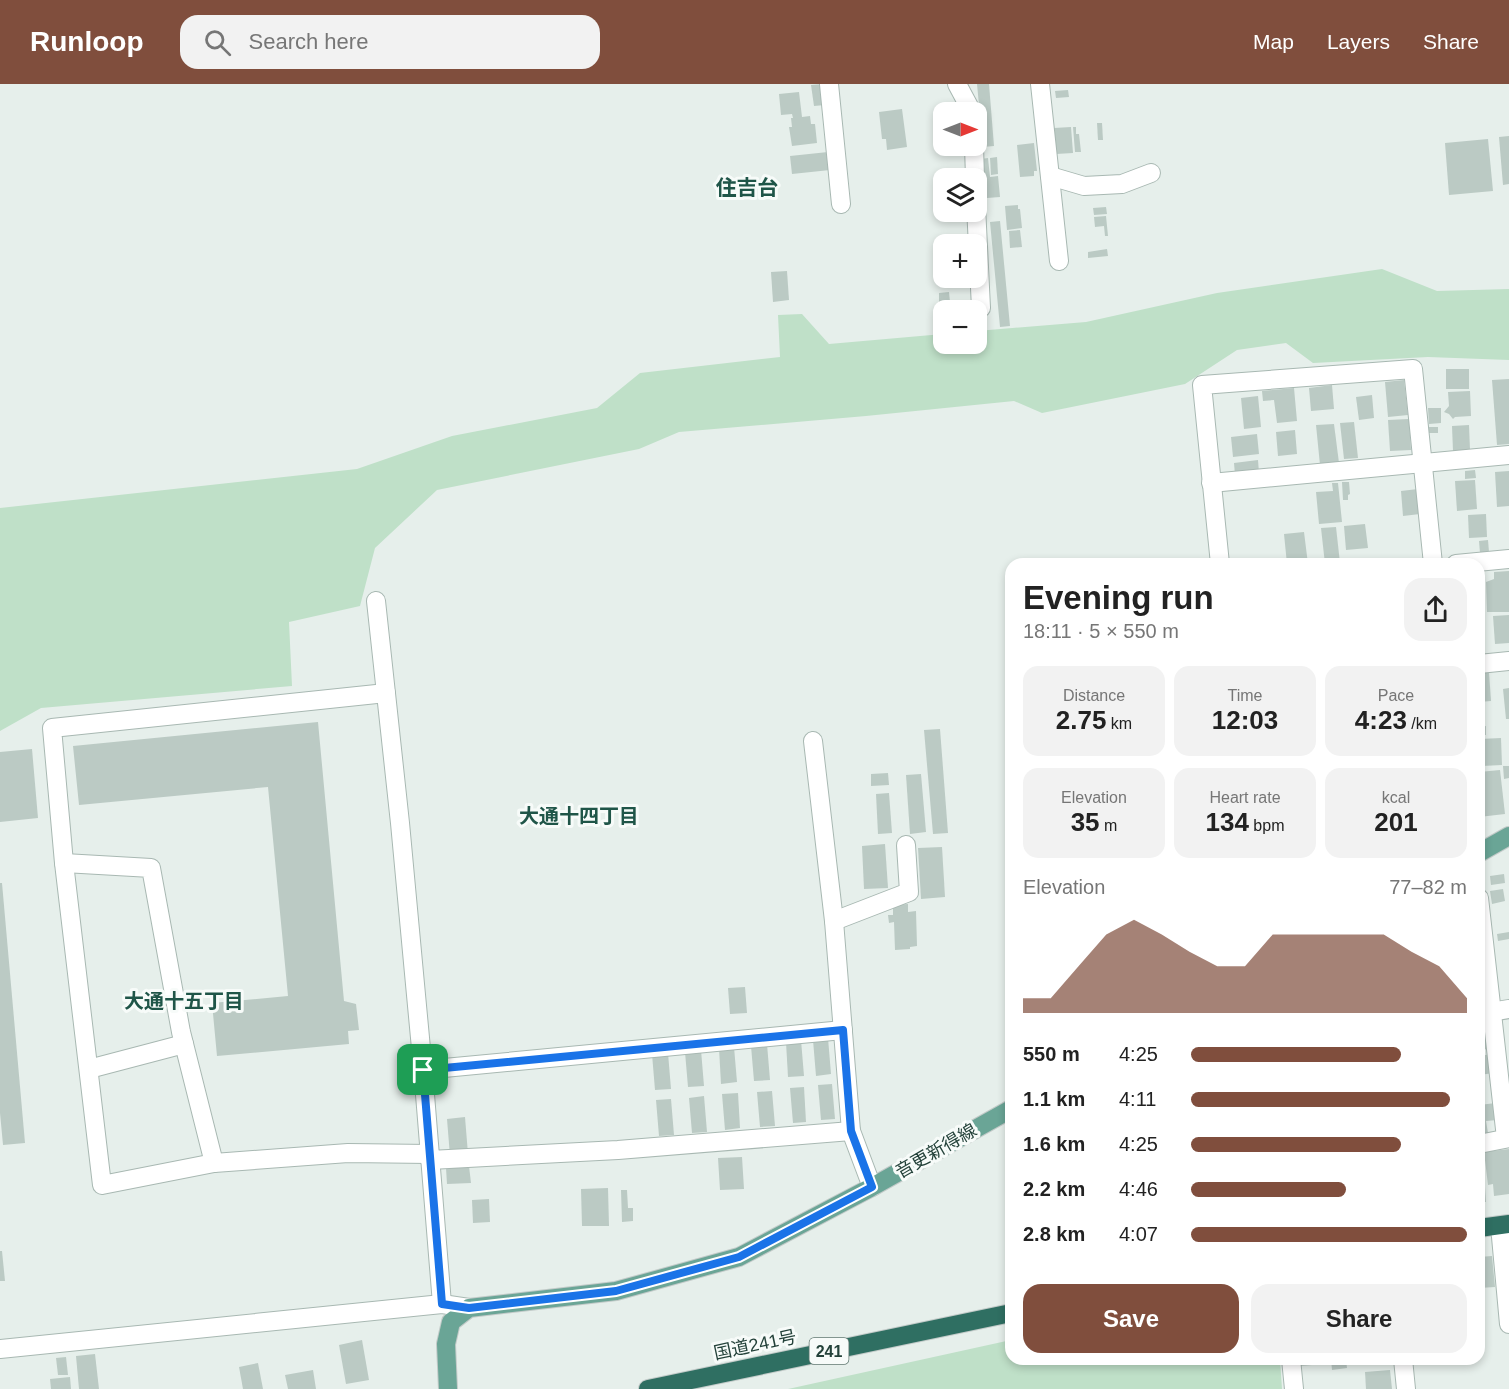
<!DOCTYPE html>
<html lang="en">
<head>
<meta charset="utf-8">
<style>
  body { margin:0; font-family:Helvetica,"Noto Sans JP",sans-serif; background:#f2f2f2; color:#222; height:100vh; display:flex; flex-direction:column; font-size:22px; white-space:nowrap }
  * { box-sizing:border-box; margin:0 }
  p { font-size:20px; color:#767676 }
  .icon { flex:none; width:33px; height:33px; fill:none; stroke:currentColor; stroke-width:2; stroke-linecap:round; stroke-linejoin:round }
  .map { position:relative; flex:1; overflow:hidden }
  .side { position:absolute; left:1005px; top:474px; width:480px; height:807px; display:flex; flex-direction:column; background:#fff; border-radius:18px; box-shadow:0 3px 9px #0003 }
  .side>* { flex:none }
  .needle { width:39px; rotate:90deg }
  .controls { position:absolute; left:933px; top:18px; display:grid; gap:12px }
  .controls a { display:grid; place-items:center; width:54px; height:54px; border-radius:12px; background:#fff; box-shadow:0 3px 9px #0003; font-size:30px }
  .pin { position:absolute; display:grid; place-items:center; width:51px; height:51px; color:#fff; margin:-26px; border-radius:12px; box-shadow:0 3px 9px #0006 }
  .round { display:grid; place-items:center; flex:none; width:63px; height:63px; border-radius:18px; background:#f2f2f2 }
  .head { display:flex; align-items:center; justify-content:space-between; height:102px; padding:0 18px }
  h1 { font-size:33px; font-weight:800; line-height:45px }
  .stats { display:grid; grid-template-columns:repeat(3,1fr); gap:9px; height:102px; padding:6px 18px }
  .stats div { display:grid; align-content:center; border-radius:15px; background:#f2f2f2; text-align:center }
  .stats b { font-size:26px; font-weight:800 }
  .stats small { font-size:16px; font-weight:400 }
  .stats p { font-size:16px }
  .chart { height:168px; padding:12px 18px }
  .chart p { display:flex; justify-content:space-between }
  .chart svg { width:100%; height:108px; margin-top:6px; fill:#804e3d; opacity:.7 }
  .button { display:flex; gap:12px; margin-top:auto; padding:12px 18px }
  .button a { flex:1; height:69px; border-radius:18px; background:#804e3d; color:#fff; font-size:24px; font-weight:800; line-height:69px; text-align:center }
  .button a+a { background:#f2f2f2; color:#222 }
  ul { padding:0 18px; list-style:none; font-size:20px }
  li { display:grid; grid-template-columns:96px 72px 1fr; align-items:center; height:45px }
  li i { height:15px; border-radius:8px; background:#804e3d }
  header { display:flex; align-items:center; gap:36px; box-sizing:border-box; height:84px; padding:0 30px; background:#804e3d; color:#fff }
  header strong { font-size:28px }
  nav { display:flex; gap:33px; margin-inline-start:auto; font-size:21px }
  .search { width:420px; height:54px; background:#f2f2f2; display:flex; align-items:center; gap:15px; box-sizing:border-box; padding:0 21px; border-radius:18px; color:#767676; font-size:22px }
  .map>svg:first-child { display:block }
</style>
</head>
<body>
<header>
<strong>Runloop</strong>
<div class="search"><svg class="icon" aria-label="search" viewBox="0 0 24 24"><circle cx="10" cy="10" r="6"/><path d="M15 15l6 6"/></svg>Search here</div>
<nav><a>Map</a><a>Layers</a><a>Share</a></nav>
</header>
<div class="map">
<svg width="1509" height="1305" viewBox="0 0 1509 1305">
  <rect width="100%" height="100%" fill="#e6efeb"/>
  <g fill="#bfe0c8">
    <polygon points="1382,185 1437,207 1509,205 1509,276 1428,273 1313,279 1286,259 1237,266 1185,300 1042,329 1014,317 866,332 679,348 639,365 437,406 375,464 360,522 289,538 292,602 41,624 0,647 0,424 357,385 452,352 597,324 640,289 780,273 778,231 802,230 829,260 943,250 944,260 976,260 977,247 1086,238 1217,209"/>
    <polygon points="1011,1256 1011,1275 1280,1275 1282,1305 788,1305"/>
  </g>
  <g fill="#bbcac4">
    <polygon points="823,0 825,21 814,22 811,1"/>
    <polygon points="977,0 989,0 994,62 983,63"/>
    <polygon points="1068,6 1069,13 1056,14 1055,7"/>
    <polygon points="799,8 802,33 810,32 811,40 815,40 817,59 792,62 789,43 792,43 791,34 793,34 792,30 781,31 779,10"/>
    <rect x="954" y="21" width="8" height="7"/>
    <polygon points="902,25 907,63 887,66 886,55 882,55 879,28"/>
    <polygon points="1097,39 1102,39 1103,56 1098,56"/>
    <polygon points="1071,43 1073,69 1056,70 1054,44"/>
    <polygon points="1073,43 1076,43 1076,50 1079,50 1081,68 1075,68"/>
    <polygon points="1509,52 1509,100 1503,101 1499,53"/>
    <polygon points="1488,55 1493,107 1449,111 1445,59"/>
    <polygon points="1034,59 1037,87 1034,87 1034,92 1020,93 1017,61"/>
    <polygon points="828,68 830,86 792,90 790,72"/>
    <polygon points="997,73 998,90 991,91 990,74"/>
    <polygon points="988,74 990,93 998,92 1000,113 987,114 985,93 982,93 981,75"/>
    <polygon points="1018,121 1018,125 1020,125 1022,144 1007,146 1005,122"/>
    <polygon points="1106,123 1107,130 1094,131 1093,124"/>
    <polygon points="1106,132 1108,152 1105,152 1104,142 1095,143 1094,133"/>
    <polygon points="1000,137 1010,242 1000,243 990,138"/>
    <polygon points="1020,146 1022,163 1010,164 1009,147"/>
    <polygon points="1107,165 1108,172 1088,174 1088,168"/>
    <polygon points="787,187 789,216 773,218 771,188"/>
    <polygon points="949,208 950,218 939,218 939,209"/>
    <rect x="1446" y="285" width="23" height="20"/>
    <polygon points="1509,295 1509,360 1497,361 1492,296"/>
    <polygon points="1404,296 1408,331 1388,333 1385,298"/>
    <polygon points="1332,301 1334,325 1311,327 1309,304"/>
    <polygon points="1294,304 1297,337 1277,339 1274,316 1263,317 1262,307"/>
    <polygon points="1470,307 1471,332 1455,333 1453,335 1449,330 1444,328 1449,322 1448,308"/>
    <polygon points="1372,311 1374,334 1359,336 1356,313"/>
    <polygon points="1258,312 1261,343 1244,345 1241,314"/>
    <polygon points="1428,324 1441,324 1441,339 1429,340"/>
    <polygon points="1409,335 1411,366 1390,367 1388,336"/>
    <polygon points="1354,338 1358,374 1344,375 1340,339"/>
    <polygon points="1334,340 1339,379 1320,381 1316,341"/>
    <polygon points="1469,341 1470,366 1453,367 1452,342"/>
    <rect x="1429" y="343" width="9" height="6"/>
    <polygon points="1295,346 1297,370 1278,372 1276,348"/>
    <polygon points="1257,350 1259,370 1233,373 1231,353"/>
    <polygon points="1258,376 1259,389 1235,391 1234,379"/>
    <polygon points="1475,386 1476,394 1465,395 1465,387"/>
    <polygon points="1509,387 1509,422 1497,423 1495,388"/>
    <polygon points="1475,396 1477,425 1457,427 1455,397"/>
    <polygon points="1342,398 1349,398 1350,410 1348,411 1348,416 1343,416"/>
    <polygon points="1332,399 1338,399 1342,438 1319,440 1316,408 1333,407"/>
    <polygon points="1418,405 1420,430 1403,432 1401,407"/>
    <polygon points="1486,430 1487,453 1469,454 1468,431"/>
    <polygon points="1365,440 1368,464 1346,466 1344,442"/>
    <polygon points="1336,443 1340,479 1325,480 1321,444"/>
    <polygon points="1304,448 1308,480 1287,480 1284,450"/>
    <polygon points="1488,456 1489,468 1480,469 1479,457"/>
    <polygon points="1509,487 1509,528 1487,528 1486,498 1494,495 1494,488"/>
    <polygon points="1509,531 1509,559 1495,560 1493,532"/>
    <polygon points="1479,533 1482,533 1484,572 1479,573"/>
    <polygon points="1489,588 1491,617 1479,618 1479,589"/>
    <polygon points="1509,604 1509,635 1506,635 1503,605"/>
    <polygon points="318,638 344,917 356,920 359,946 348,947 349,960 217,972 212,919 288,912 268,703 79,721 73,662"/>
    <polygon points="1486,642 1486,651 1479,651 1479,643"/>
    <polygon points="940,645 948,749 933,750 924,646"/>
    <polygon points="1501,654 1502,681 1482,682 1480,655"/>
    <polygon points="32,665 38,734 0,738 0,668"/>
    <polygon points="1503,682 1509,682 1509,694 1504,695"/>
    <polygon points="1500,686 1505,730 1479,733 1479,688"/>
    <polygon points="888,689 889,701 871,702 871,690"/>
    <polygon points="921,690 926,748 910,750 906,691"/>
    <polygon points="889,709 892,749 878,750 876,710"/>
    <polygon points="885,760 888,804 864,805 862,762"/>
    <polygon points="942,763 945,813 921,815 918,764"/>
    <polygon points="1504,790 1505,799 1491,801 1490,792"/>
    <polygon points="0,799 2,799 25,1059 3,1061 0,1029"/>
    <polygon points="1503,805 1505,817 1492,820 1490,807"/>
    <polygon points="908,820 908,828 916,827 917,862 910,863 910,865 895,866 894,838 889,839 888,831 893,831 893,821"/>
    <polygon points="1509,848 1509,855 1498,857 1497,850"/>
    <polygon points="745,903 747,929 730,930 728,904"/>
    <polygon points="1485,943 1488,965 1479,966 1479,944"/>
    <polygon points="828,954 831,990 816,992 813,956"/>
    <polygon points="801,956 804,992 788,993 786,958"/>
    <polygon points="767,960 770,996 754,997 751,962"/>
    <polygon points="734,963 737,998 721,1000 719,964"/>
    <polygon points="701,966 704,1002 688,1003 685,968"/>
    <polygon points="668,969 671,1005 655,1006 652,970"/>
    <polygon points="1492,970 1494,989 1479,991 1479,972"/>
    <polygon points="832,1000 835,1035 821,1036 818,1001"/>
    <polygon points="804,1003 806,1038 793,1039 790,1004"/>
    <polygon points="772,1007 775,1042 760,1043 757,1008"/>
    <polygon points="738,1009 740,1044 725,1046 722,1010"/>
    <polygon points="704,1012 707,1048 692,1049 689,1014"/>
    <polygon points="671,1015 674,1051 659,1052 656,1016"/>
    <polygon points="1496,1019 1498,1036 1486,1037 1488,1049 1479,1050 1479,1021"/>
    <polygon points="465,1033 468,1070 450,1072 447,1035"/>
    <polygon points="1509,1065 1509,1110 1494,1112 1493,1100 1488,1101 1484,1068"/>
    <polygon points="742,1073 744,1105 720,1106 718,1074"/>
    <polygon points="469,1082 471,1099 447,1100 446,1084"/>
    <polygon points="1485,1103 1486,1118 1479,1118 1479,1104"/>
    <polygon points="608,1104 609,1142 582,1142 581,1105"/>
    <polygon points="621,1106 627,1106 628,1124 633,1124 633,1137 622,1138"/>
    <polygon points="489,1115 490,1138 473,1139 472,1116"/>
    <polygon points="0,1167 2,1167 5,1197 0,1197"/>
    <polygon points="1492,1172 1495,1203 1479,1204 1479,1173"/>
    <polygon points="362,1256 369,1296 346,1300 339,1261"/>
    <polygon points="95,1270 99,1305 79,1305 76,1272"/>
    <polygon points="66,1273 68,1291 58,1291 56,1274"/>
    <polygon points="1300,1275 1312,1275 1312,1281 1300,1282"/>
    <polygon points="1331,1275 1346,1275 1347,1284 1332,1286"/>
    <polygon points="258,1279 263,1305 243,1305 239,1283"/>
    <polygon points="313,1286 316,1305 288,1305 285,1291"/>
    <polygon points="1390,1286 1392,1305 1366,1305 1365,1288"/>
    <polygon points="70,1293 71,1305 51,1305 50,1295"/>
  </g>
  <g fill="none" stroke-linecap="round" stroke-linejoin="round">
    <defs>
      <g id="minor">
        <polyline points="829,0 841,120"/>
        <polyline points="957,0 972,28"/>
        <polyline points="1040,0 1059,177"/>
        <polyline points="974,62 975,94"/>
        <polyline points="1050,92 1084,102 1122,100 1151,89"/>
        <polyline points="976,122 981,224"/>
        <polyline points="1211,399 1509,371"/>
        <polyline points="1220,480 1202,301 1413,285 1433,480"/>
        <polyline points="1456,480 1509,475"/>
        <polyline points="376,517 400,739 423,986 442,1220"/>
        <polyline points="1479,580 1509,577"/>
        <polyline points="386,609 52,644 64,779 102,1101 214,1079 348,1069 430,1070"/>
        <polyline points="813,657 834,837 851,1047 872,1103"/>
        <polyline points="64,779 151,784 181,948 214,1079"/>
        <polyline points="1479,814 1506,1054"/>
        <polyline points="834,837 909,808 906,761"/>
        <polyline points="1479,930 1509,925"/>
        <polyline points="89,985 184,960"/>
        <polyline points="423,986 843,946"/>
        <polyline points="1479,1060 1509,1054"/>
        <polyline points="430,1076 618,1066 851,1047"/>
        <polyline points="1500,1142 1509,1240"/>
        <polyline points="0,1265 442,1220 469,1224"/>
        <polyline points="1291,1275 1294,1305"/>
        <polyline points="1403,1275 1406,1305"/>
      </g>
      <g id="major">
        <polyline points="1479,769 1509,752"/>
        <polyline points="448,1305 446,1260 451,1238 469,1224 616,1207 739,1173 872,1103 1011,1025"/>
      </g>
      <g id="highway">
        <polyline points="1479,1144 1509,1140"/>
        <polyline points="648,1305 1011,1229"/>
      </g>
    </defs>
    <use href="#minor" stroke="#a8b8b2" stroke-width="20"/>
    <use href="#major" stroke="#c2cac8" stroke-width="20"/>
    <use href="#highway" stroke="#c2cac8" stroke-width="20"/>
    <use href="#minor" stroke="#fff" stroke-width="18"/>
    <use href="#major" stroke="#6aa596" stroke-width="18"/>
    <use href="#highway" stroke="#2f6f62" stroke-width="18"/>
  </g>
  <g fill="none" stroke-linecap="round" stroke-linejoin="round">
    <defs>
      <polygon id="route" points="843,946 851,1047 872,1103 739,1173 616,1207 469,1224 442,1220 423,986"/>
    </defs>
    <use href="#route" stroke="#fff" stroke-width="12"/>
    <use href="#route" stroke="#1a73e8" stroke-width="8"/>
  </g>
  <g text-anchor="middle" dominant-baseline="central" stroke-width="6" stroke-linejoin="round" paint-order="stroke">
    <rect fill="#f7fbf9" stroke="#637a73" stroke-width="1.5" x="809.5" y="1254" width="39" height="26" rx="4.5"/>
    <g font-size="16" font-weight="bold" fill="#24423a">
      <text x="829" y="1267">241</text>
    </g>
    <g font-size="18" fill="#24423a" stroke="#f7fbf9">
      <text transform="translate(936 1067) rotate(-30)">音更新得線</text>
      <text transform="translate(755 1261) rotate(-12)">国道241号</text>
    </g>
    <g font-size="20" font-weight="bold" fill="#1f5548" stroke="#f7fbf9">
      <text x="579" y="732">大通十四丁目</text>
      <text x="184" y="917">大通十五丁目</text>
    </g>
    <g font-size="21" font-weight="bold" fill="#1f5548" stroke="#f7fbf9">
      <text x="747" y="103">住吉台</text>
    </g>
  </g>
</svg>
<div class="controls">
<a><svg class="needle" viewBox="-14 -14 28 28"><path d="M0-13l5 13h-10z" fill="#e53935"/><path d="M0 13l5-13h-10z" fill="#767676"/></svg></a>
<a><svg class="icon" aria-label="layers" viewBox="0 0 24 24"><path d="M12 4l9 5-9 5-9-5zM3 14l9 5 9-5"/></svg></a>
<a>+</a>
<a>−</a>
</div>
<div class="pin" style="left:423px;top:986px;background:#1e9e55"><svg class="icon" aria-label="arrive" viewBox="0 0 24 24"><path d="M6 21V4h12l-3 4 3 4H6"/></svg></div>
<section class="side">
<div class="head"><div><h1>Evening run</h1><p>18:11 · 5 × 550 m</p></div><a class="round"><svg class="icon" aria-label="share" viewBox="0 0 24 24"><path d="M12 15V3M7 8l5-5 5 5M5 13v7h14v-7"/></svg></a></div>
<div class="stats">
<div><p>Distance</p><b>2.75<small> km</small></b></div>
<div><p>Time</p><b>12:03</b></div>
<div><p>Pace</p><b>4:23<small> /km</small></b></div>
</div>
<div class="stats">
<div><p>Elevation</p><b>35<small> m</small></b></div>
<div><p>Heart rate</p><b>134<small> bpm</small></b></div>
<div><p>kcal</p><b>201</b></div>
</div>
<div class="chart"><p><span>Elevation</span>77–82 m</p>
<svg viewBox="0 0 160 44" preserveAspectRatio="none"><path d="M0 44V38L10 38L20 25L30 12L40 6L50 12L60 19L70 25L80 25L90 12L100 12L110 12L120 12L130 12L140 19L150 25L160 38V44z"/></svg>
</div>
<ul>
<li><b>550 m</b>4:25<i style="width:76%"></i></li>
<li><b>1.1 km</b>4:11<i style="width:94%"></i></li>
<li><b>1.6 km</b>4:25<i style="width:76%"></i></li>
<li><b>2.2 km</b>4:46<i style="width:56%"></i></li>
<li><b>2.8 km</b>4:07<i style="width:100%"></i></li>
</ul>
<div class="button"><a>Save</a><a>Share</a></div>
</section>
</div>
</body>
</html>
